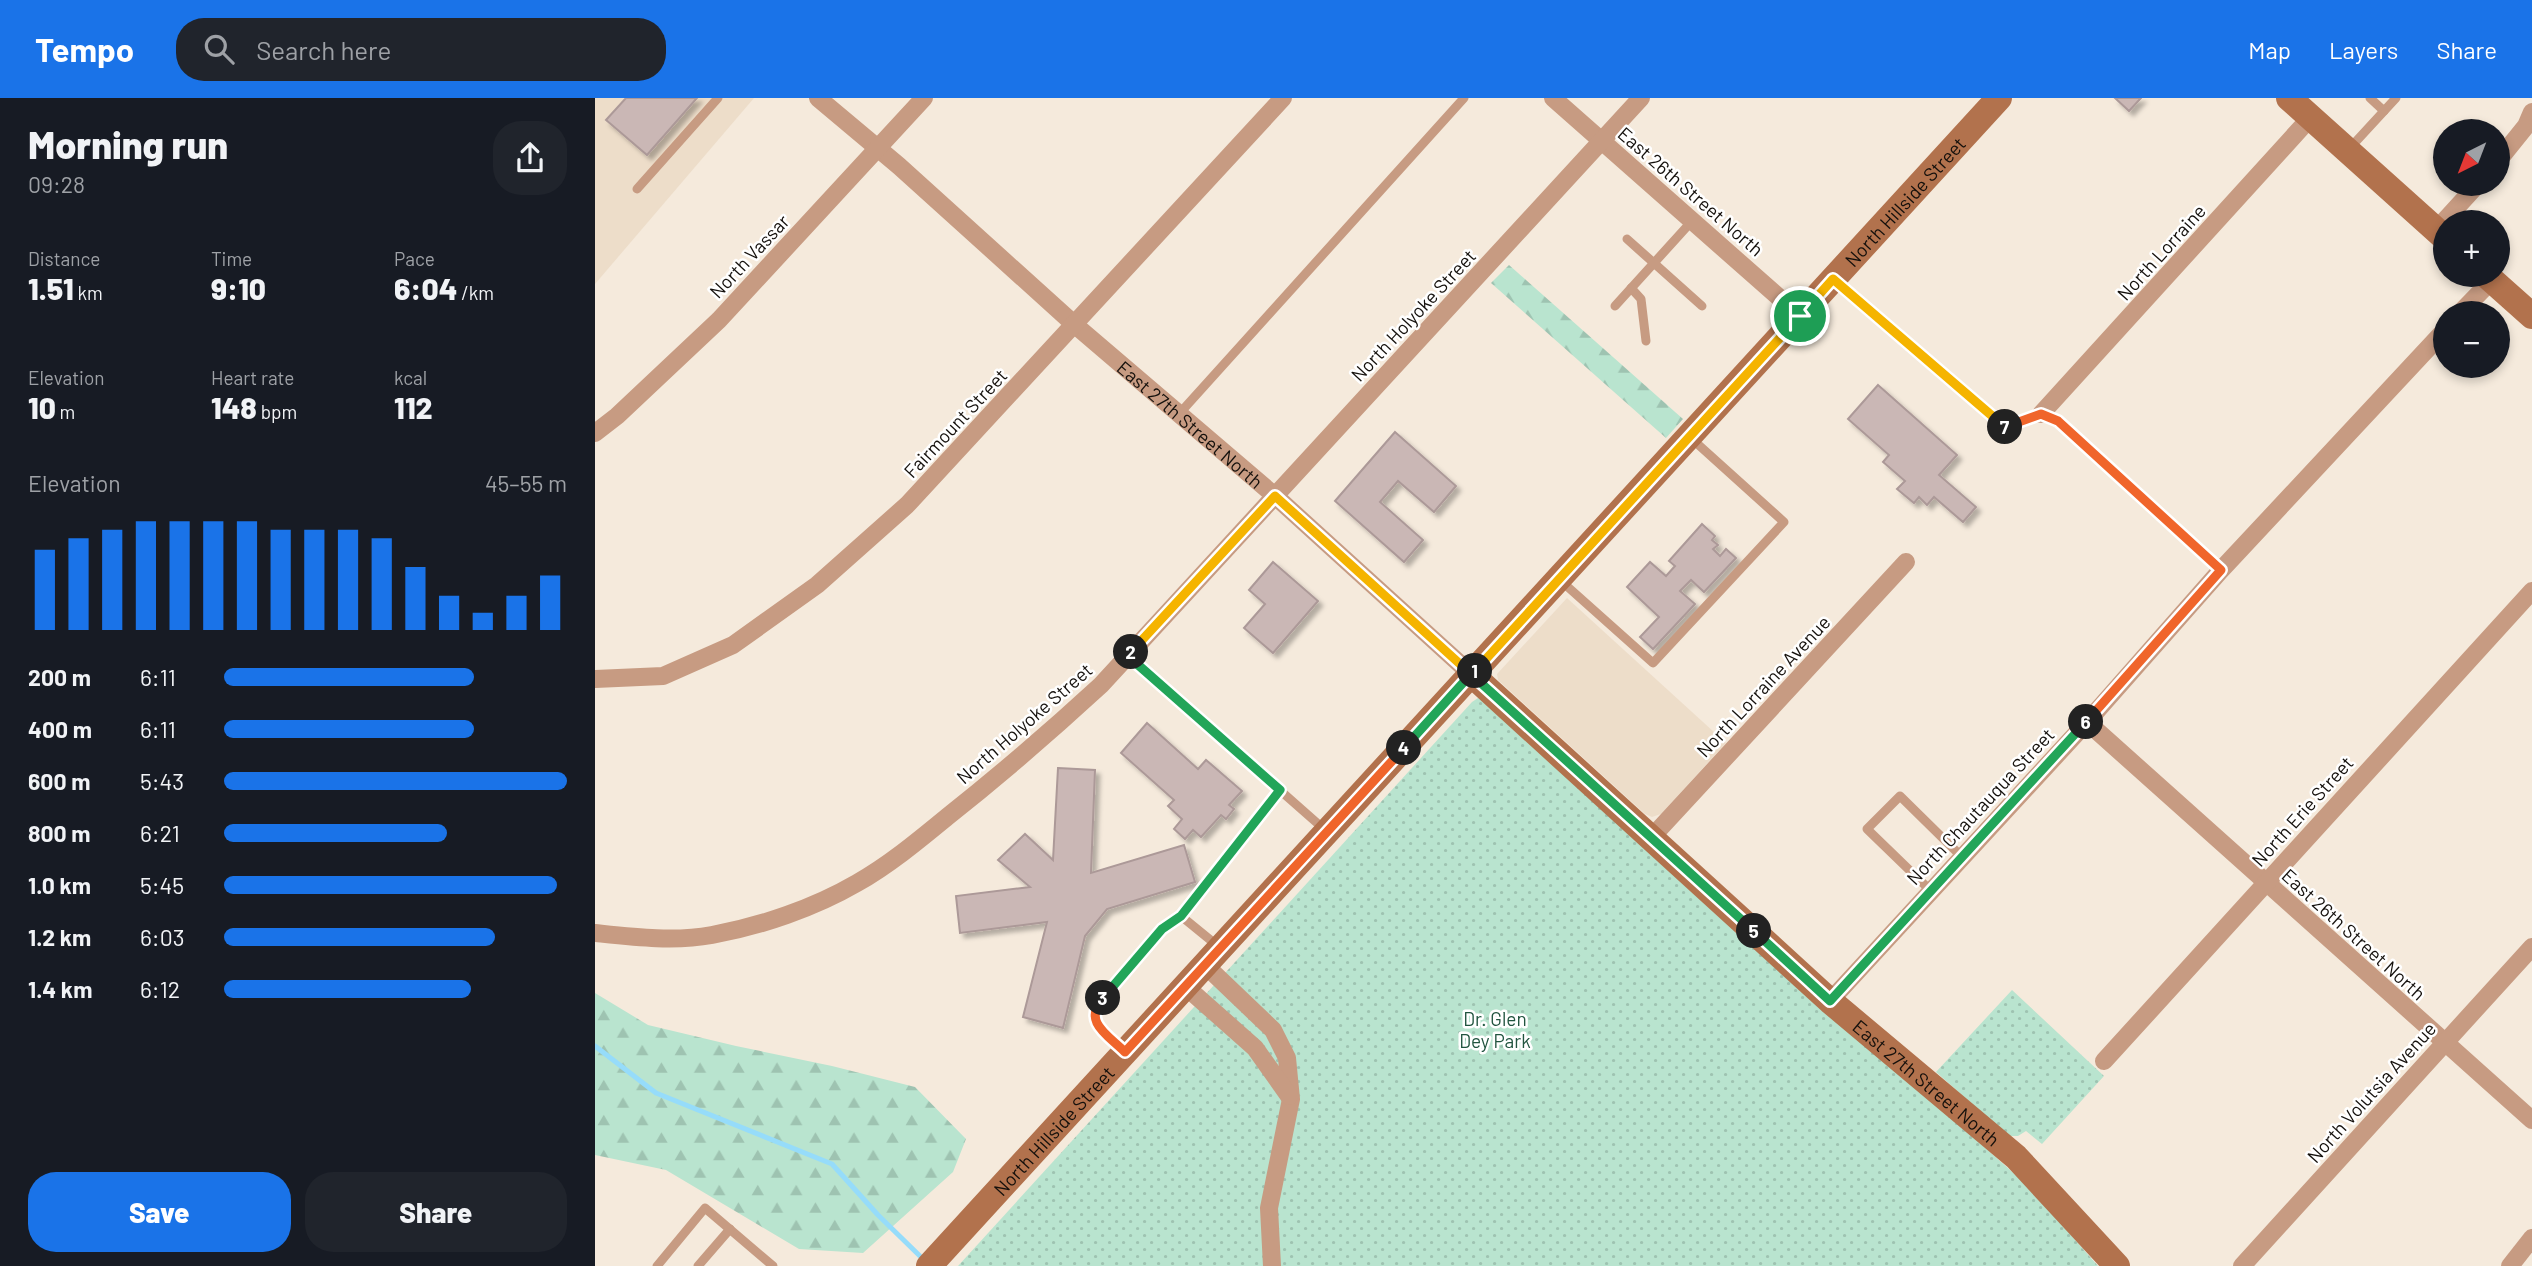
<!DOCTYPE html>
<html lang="en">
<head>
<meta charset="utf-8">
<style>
  body { margin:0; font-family:Barlow,sans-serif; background:#20242c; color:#f1f3f6; height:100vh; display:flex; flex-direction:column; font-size:26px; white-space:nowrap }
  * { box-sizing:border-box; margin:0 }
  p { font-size:23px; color:#9ea1a6 }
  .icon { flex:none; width:38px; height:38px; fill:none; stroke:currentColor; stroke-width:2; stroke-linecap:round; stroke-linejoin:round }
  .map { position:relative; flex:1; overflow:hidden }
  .drawer { display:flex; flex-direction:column; background:#171b24; width:595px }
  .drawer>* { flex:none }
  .needle { width:46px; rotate:222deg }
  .controls { position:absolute; left:1838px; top:21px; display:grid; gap:14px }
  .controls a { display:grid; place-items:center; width:77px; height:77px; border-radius:50%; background:#171b24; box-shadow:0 4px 10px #0003; font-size:35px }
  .pin { position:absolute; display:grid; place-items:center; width:60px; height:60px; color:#fff; margin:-30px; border:4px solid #fff; border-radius:50%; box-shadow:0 2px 7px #0007 }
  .km { position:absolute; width:35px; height:35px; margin:-18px; border-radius:50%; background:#222; color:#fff; font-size:19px; line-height:35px; text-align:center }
  .round { display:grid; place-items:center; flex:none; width:74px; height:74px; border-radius:28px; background:#20242c }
  .head { display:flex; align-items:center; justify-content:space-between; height:119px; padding:0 28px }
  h1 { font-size:38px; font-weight:800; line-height:52px }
  .stats { display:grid; grid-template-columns:repeat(3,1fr); gap:10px; height:119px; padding:7px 28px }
  .stats div { display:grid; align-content:center }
  .stats b { font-size:30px; font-weight:800 }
  .stats small { font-size:19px; font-weight:400 }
  .stats p { font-size:19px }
  .chart { height:196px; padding:14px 28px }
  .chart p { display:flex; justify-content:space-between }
  .chart svg { width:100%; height:126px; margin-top:7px; stroke:#1a73e8; stroke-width:6 }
  .button { display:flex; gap:14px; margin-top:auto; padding:14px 28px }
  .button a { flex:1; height:80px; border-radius:28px; background:#1a73e8; color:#fff; font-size:28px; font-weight:800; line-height:80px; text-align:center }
  .button a+a { background:#20242c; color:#f1f3f6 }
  ul { padding:0 28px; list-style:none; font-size:23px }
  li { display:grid; grid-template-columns:112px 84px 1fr; align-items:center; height:52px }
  li i { height:18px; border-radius:9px; background:#1a73e8 }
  header { display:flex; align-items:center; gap:42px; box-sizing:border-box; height:98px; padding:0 35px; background:#1a73e8; color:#fff }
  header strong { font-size:33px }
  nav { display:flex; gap:38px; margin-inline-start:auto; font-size:24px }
  .search { width:490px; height:63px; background:#20242c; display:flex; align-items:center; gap:18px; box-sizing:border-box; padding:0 24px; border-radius:28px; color:#9ea1a6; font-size:26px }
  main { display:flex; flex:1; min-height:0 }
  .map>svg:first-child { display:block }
</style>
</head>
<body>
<header>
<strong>Tempo</strong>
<div class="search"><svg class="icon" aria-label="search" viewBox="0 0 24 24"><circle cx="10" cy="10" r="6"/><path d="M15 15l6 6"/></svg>Search here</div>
<nav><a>Map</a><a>Layers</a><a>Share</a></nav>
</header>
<main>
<section class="drawer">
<div class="head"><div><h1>Morning run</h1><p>09:28</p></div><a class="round"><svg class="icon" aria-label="share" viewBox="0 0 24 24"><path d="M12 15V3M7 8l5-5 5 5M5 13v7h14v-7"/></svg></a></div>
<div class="stats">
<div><p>Distance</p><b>1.51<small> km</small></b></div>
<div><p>Time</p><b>9:10</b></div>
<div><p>Pace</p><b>6:04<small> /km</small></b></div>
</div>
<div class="stats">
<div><p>Elevation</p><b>10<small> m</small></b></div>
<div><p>Heart rate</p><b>148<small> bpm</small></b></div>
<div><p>kcal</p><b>112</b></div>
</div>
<div class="chart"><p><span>Elevation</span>45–55 m</p>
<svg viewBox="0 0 160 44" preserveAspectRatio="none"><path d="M5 44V16M15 44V12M25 44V9M35 44V6M45 44V6M55 44V6M65 44V6M75 44V9M85 44V9M95 44V9M105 44V12M115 44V22M125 44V32M135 44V38M145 44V32M155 44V25"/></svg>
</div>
<ul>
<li><b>200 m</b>6:11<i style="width:73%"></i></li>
<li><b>400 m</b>6:11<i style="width:73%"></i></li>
<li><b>600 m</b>5:43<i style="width:100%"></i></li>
<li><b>800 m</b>6:21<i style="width:65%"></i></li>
<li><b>1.0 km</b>5:45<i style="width:97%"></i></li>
<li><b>1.2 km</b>6:03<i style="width:79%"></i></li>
<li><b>1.4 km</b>6:12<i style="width:72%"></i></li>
</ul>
<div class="button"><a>Save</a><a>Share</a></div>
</section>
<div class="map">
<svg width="1937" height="1168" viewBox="0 0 1937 1168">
  <defs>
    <pattern id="grass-dots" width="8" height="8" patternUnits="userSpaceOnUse" patternTransform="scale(1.75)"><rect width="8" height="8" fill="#b9e4cf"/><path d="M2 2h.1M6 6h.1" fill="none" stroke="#9ec3b1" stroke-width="1.8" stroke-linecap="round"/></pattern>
    <pattern id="forest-firs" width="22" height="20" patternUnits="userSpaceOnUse" patternTransform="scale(1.75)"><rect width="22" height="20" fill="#b9e4cf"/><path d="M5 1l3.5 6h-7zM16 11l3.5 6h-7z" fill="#9ec3b1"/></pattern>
    <filter id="shadow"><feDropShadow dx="4.5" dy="4.5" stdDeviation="2" flood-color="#0004"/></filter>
  </defs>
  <rect width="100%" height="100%" fill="#f5eadc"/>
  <g fill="#edddc9">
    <polygon points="0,0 159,0 0,186"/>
    <polygon points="972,500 1131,645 1066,716 1057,719 1050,716 903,582 902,576"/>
  </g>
  <g fill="url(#grass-dots)">
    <polygon points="883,600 889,602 1433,1088 1503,1168 363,1168 877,604"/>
    <polygon points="1417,892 1509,978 1447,1046 1431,1033 1423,1038 1413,1038 1341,974"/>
  </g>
  <g fill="url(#forest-firs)">
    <polygon points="914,167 1088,321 1071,340 896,185"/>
    <polygon points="0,895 53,927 141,948 237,968 320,989 371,1041 358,1074 268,1155 204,1151 71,1072 0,1057"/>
  </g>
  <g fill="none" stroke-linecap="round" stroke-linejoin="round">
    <polyline stroke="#96dcfa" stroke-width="5" points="0,948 61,995 237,1066 283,1117 329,1162"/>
  </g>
  <g fill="#cab7b5" stroke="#ac9998" stroke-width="2" filter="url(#shadow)">
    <polygon points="31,0 102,0 52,57 11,22"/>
    <polygon points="1520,0 1546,0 1534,13"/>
    <polygon points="1283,287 1362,357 1344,377 1381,409 1368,424 1339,399 1332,407 1324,399 1319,405 1302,391 1310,383 1288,364 1294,357 1253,321"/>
    <polygon points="800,334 861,388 839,414 803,383 785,404 828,442 809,464 740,403"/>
    <polygon points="1107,426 1120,438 1117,442 1123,447 1118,451 1125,458 1131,451 1141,460 1109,494 1096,482 1085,493 1100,506 1058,551 1045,539 1064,519 1032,489 1055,464 1071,478 1080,468 1074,463"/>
    <polygon points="678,464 723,503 678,555 649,530 670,506 654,492"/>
    <polygon points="552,625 603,671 611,662 647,693 634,707 639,711 631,721 626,717 606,739 598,732 590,741 579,731 587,721 573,708 579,702 526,655"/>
    <polygon points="463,670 500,672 496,775 589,747 600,784 512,811 490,838 468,930 428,919 452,824 365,835 361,798 435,789 403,762 430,736 458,762"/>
  </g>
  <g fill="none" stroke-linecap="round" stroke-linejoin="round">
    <g stroke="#c79b82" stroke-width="9">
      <polyline points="1775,0 1789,13"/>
      <polyline points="1754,51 1801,0"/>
      <polyline points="42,91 123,0"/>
      <polyline points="1032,141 1107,208"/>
      <polyline points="1240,183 1409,330 1446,316 1463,323 1626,472"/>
      <polyline points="1036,190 1046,201 1051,243"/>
      <polyline points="1020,208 1097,123"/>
      <polyline points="584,316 869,0"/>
      <polyline points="965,482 1058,565 1189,424 1097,341"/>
      <polyline points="533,558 730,732"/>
      <polyline points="1336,793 1272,731 1305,698 1367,759"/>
      <polyline points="586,818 624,849"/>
      <path d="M 529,953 C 516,940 496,928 500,909 L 567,831 L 586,818 L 685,692"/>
      <polyline points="62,1168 110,1110 178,1168"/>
      <polyline points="103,1168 135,1131"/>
    </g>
    <g stroke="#c79b82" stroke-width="18">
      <path id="s1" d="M 223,0 L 304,68 L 480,227 L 680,398 L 876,576"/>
      <polyline points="958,0 1205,218"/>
      <polyline points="1902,64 1931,28 1937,14"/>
      <polyline points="1841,132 1883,86"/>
      <polyline points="1865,215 1897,182"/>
      <polyline points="1446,316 1716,19"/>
      <polyline points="0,335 22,318 124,222 329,0"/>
      <polyline points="0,581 68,578 138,547 222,487 312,407 688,0"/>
      <polyline points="1492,624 1937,1022"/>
      <polyline points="1056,740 1311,464"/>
      <path d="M 0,835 C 38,839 79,844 117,837 C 166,828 219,810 262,785 C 294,767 324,742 352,719 C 405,677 456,633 506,587 L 1046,0"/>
      <polyline points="610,867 678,932 692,960 696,1001 674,1110 677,1168"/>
      <polyline points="590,888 660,950 694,998"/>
      <polyline points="1235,903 1492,624 1626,472 1850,232"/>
      <polyline points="1509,963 1937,493"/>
      <polyline points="1647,1168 1937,849"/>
      <polyline points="1915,1168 1937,1140"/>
    </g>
    <g stroke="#b2724d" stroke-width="26">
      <polyline points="1694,0 1850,140"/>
      <polyline points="1891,177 1937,218"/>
      <path id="s2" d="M 876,576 L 1235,903 L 1421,1059 L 1522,1168"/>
      <path id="s3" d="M 334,1168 L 1404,0"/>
    </g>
  </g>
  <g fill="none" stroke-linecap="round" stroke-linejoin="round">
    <defs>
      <polyline id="split-1" points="880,573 1205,218"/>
      <polyline id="split-2" points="536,554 680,398 876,576 880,573"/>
      <polyline id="split-3" points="508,900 567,831 586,818 685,692 533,558 536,554"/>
      <path id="split-4" d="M 508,900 C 487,924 513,937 530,954 L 809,650"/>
      <polyline id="split-5" points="809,650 876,576 1159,833"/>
      <polyline id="split-6" points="1159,833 1235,903 1491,624"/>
      <polyline id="split-7" points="1410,329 1446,316 1463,323 1626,472 1491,624"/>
      <polyline id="split-8" points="1205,218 1238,181 1410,329"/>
    </defs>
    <use href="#split-1" stroke="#fff" stroke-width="14"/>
    <use href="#split-2" stroke="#fff" stroke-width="14"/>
    <use href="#split-3" stroke="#fff" stroke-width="14"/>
    <use href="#split-4" stroke="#fff" stroke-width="14"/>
    <use href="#split-5" stroke="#fff" stroke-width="14"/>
    <use href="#split-6" stroke="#fff" stroke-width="14"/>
    <use href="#split-7" stroke="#fff" stroke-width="14"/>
    <use href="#split-8" stroke="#fff" stroke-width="14"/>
    <use href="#split-1" stroke="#f5b400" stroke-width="9"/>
    <use href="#split-2" stroke="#f5b400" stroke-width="9"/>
    <use href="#split-3" stroke="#22a559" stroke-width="9"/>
    <use href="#split-4" stroke="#f0652b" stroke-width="9"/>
    <use href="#split-5" stroke="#22a559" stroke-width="9"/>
    <use href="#split-6" stroke="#22a559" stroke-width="9"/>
    <use href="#split-7" stroke="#f0652b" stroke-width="9"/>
    <use href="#split-8" stroke="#f5b400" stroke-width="9"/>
  </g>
  <g text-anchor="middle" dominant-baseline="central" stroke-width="5" stroke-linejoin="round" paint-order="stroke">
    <g font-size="19" fill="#14100c" stroke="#fff">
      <text transform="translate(1096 93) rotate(41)">East 26th Street North</text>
      <text stroke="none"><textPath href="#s3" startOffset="1444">North Hillside Street</textPath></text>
      <text transform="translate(1566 154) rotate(-48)">North Lorraine</text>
      <text transform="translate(154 158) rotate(-47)">North Vassar</text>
      <text transform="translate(818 217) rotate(-47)">North Holyoke Street</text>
      <text transform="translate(360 325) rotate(-47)">Fairmount Street</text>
      <text stroke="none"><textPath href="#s1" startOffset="495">East 27th Street North</textPath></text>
      <text transform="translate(1168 588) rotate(-47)">North Lorraine Avenue</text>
      <text transform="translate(429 625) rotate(-41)">North Holyoke Street</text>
      <text transform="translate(1385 708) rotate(-47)">North Chautauqua Street</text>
      <text transform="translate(1707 713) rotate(-48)">North Erie Street</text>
      <text transform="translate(1759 836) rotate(42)">East 26th Street North</text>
      <text stroke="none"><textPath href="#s2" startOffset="612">East 27th Street North</textPath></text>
      <text transform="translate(1776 994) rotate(-48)">North Volutsia Avenue</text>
      <text stroke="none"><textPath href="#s3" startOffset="184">North Hillside Street</textPath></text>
    </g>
    <g font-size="19" fill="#21543f" stroke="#fff">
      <text x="900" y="920">Dr. Glen<tspan x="900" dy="22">Dey Park</tspan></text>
    </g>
  </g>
</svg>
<div class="controls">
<a><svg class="needle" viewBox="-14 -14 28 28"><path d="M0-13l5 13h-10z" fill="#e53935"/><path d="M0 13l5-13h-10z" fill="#9ea1a6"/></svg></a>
<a>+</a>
<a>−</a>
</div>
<div class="pin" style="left:1205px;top:218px;background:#1e9e55"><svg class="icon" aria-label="arrive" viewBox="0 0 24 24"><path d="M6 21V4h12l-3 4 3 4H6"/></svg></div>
<b class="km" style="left:880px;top:573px">1</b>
<b class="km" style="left:536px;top:554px">2</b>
<b class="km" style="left:508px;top:900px">3</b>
<b class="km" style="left:809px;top:650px">4</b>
<b class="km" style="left:1159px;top:833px">5</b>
<b class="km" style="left:1491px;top:624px">6</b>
<b class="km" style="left:1410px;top:329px">7</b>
</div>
</main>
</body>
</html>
